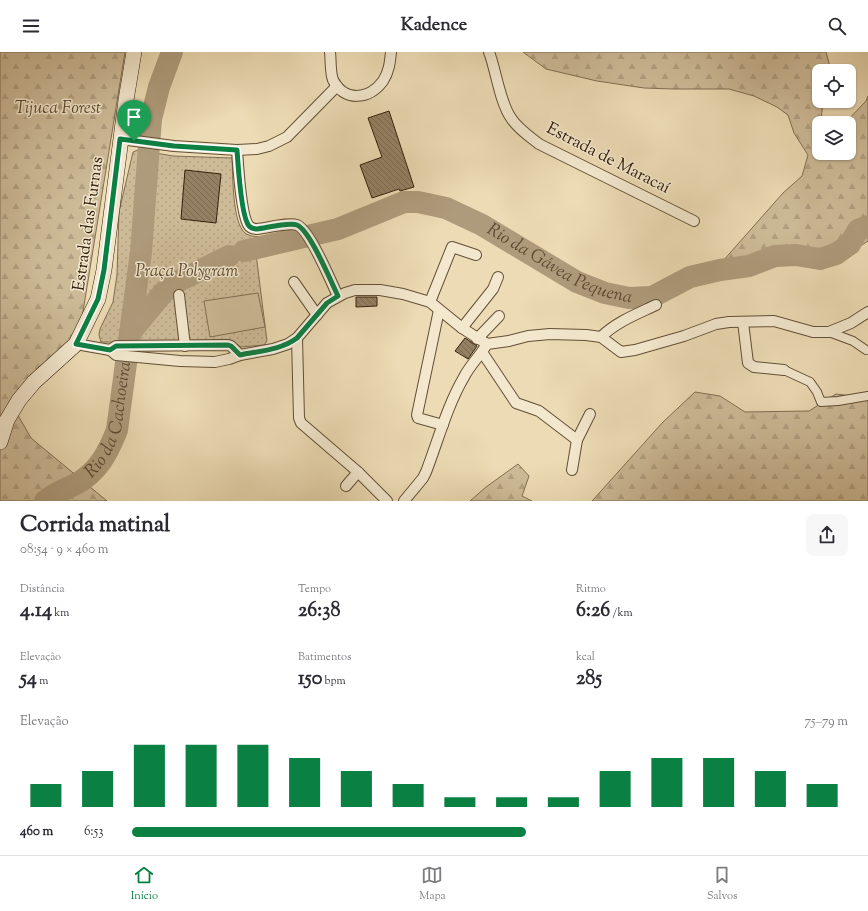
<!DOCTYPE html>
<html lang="pt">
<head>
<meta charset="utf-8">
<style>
  body { margin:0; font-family:"Sorts Mill Goudy",serif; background:#f7f7f7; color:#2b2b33; height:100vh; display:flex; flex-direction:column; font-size:15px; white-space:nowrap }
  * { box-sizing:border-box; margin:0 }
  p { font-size:13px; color:#7c7c81 }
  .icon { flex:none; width:22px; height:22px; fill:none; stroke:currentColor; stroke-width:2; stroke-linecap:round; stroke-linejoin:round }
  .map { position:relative; height:449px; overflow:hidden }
  .panel { display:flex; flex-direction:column; background:#fff; flex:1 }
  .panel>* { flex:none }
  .fabs { position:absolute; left:812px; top:12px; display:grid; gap:8px }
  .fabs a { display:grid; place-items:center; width:44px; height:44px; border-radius:8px; background:#fff; box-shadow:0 1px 3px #0004; font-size:20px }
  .pin { position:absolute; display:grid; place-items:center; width:34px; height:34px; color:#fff; margin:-41px -17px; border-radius:50% 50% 50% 0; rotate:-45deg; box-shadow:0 0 4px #0007 }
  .pin .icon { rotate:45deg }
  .round { display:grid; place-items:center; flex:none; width:42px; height:42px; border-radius:8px; background:#f7f7f7 }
  .headline { display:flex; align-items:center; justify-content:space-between; height:68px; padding:0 20px }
  h1 { font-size:22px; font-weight:700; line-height:30px }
  .figures { display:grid; grid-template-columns:repeat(3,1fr); gap:6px; height:68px; padding:4px 20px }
  .figures div { display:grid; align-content:center }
  .figures b { font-size:20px; font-weight:700 }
  .figures small { font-size:11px; font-weight:400 }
  .figures p { font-size:11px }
  .chart { height:112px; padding:8px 20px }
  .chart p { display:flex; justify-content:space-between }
  .chart svg { width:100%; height:72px; margin-top:4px; stroke:#0b8043; stroke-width:6 }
  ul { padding:0 20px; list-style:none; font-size:13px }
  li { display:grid; grid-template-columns:64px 48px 1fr; align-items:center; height:30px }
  li i { height:10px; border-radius:5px; background:#0b8043 }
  header { display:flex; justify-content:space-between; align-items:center; height:52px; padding:0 20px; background:#fff; font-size:18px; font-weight:700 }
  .tab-bar { display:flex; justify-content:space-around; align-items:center; height:56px; border-top:1px solid #e1e1e2; background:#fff; font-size:11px; color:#7c7c81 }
  .tab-bar a { display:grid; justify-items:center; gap:2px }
  .tab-bar .selected { color:#0b8043 }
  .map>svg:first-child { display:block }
</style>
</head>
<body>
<header><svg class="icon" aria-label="menu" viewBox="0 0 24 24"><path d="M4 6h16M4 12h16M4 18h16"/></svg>Kadence<svg class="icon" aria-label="search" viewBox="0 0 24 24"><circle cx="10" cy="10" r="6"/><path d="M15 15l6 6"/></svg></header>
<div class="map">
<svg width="868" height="449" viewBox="0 0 868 449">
  <defs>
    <pattern id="green-dots" width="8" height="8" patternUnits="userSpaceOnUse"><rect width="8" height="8" fill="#cdbb98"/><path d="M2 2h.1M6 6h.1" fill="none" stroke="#b1a082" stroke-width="1.8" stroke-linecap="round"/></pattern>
    <pattern id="forest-firs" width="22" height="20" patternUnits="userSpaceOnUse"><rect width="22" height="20" fill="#cdbb98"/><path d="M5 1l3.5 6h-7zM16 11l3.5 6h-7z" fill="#b1a082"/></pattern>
    <pattern id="building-back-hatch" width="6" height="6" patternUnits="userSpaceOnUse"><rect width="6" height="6" fill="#948164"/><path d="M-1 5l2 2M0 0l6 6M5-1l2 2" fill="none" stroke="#7a6951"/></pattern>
  </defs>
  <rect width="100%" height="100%" fill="#ecdbb4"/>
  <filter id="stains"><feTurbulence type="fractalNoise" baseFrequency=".005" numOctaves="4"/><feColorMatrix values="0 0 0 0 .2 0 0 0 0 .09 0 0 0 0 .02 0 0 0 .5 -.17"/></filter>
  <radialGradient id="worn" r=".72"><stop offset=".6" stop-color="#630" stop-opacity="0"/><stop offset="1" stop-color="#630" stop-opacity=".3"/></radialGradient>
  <path fill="url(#green-dots)" stroke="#816e52" d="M 138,98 L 173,104 L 232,106 C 233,123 232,170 245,181 C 254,189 288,182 300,180 L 308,191 L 256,202 L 267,289 L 264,293 L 241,295 L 234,291 L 101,290 L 99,283 L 100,277 L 113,250 L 117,223 L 119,160 L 133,100 Z"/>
  <g fill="url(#forest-firs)" stroke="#816e52">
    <polygon points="0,0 125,0 77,297 15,358 31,386 107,449 0,449"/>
    <polygon points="523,0 826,0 830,15 829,19 819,19 819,49 823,49 821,70 825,71 819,71 819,101 849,101 849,71 845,71 866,49 868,44 868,189 836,210 707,216 722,210 783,141 802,124 808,103 794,81 788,63 777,55 754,44 729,37 674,37 644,36 597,29 546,17"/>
    <polygon points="695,340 720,344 745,360 809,359 836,342 868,346 868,449 592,449 663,370"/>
    <polygon points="518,412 529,424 522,444 532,449 470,449 486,435"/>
  </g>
  <polygon fill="#cdbb98" stroke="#816e52" points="258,241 265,275 210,285 204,249"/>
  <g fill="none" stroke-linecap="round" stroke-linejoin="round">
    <g stroke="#ae9b7b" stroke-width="22">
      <path id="s1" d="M 244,199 L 338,177 L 404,150 L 418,150 L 446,156 L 482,173 L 577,230 L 605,241 L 629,246 L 652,245 L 690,225 L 720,218 L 749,214 L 775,204 L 796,203 L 820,207 L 836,202 L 850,192 L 858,178 L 868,174"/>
      <polyline points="130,281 163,241 179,229 229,204"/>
      <path id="s2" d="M 45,449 C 56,440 64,438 76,432 C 98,420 108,401 117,378 L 141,200 L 151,67 L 159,35 L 172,0"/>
    </g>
  </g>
  <g fill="url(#building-back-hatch)" stroke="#35200d">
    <polygon points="389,59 414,135 400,139 399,137 372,146 360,113 382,105 368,66"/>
    <polygon points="185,118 221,122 216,171 181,167"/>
    <polygon points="356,245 377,245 377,254 356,255"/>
    <polygon points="465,286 477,294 468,307 455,299"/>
  </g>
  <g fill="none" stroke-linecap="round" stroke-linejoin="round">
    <defs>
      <g id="pedestrian">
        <polyline points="829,280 853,289 866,298"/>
        <polyline points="784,318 810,330 817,340 821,350 838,349 868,344"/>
      </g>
      <g id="minor">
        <path d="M 330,0 C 331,8 330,20 333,28 C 344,50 369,48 383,29 C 389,20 390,10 391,0"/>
        <path d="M 489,0 C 496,18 500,51 511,66 C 518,77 529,84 539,92 L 694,169"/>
        <polyline points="120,87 174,94 237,98 257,97 269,94 287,85 337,34"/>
        <path d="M 237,98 C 238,112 241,165 249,174 C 251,176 254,177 257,177 C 267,176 289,170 297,173 C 310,178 331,230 338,244"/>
        <polyline points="294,230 317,263"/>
        <polyline points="179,243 185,294"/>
        <polyline points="430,250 452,195 476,203"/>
        <polyline points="439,258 417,363 418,366 443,373"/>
        <polyline points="743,270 748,311 754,315 784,318"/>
        <polyline points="462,276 493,237 498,225"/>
        <path d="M 601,285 C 616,270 637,262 656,253"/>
        <polyline points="297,286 299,366 301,371 358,420 387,449"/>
        <polyline points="477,287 499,264"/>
        <polyline points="76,292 110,298 116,294 228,293 231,294 240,303"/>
        <polyline points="110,298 116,303 180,309 215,310 229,307 240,303 273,297 288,292 297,286 327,251 345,241 355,238 380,238 403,242 430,250 462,276 487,292 509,289 528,284 550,282 586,283 601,285 621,300 635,298 684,284 716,272 729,270 774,269 813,280 829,280 851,271 868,260"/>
        <polyline points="482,300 516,351 539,359 577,388 572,418"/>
        <polyline points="577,388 590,362"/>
        <polyline points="346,434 358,420"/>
        <path d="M 404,449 L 423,426 L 426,420 C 438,389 447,354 464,325 C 470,313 480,304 487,292"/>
      </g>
      <polyline id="secondary" points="0,390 7,368 19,348 34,330 76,292 98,247 104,218 126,48 134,0"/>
    </defs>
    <use href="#pedestrian" stroke="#634f37" stroke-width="10"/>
    <use href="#minor" stroke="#634f37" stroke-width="12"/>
    <use href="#secondary" stroke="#35200d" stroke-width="16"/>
    <use href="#pedestrian" stroke="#f3e8ce" stroke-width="8"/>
    <use href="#minor" stroke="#f3e8ce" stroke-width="10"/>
    <use href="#secondary" stroke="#f3e8ce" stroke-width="15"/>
  </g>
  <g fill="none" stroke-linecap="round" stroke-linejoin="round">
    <defs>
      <path id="route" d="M 120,87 L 174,94 L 237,98 C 238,112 241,165 249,174 C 251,176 254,177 257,177 C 266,176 289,170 297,173 C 310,178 331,230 338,244 L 327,251 L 297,286 C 281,298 259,299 240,303 L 231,294 L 228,293 L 116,294 L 110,298 L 76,292 L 98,247 L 104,218 Z"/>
    </defs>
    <use href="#route" stroke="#fff" stroke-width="8"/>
    <use href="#route" stroke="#0b8043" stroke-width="5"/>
  </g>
  <g text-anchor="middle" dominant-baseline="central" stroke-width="3" stroke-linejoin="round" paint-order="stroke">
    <g font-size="17" font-style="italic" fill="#5b4730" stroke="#f3e8ce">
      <text x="58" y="57">Tijuca Forest</text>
      <text x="187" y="220">Praça Polygram</text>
    </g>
    <g font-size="17" fill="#35200d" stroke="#f3e8ce">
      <text transform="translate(608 107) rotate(27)">Estrada de Maracaí</text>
      <text transform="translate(89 172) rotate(-82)">Estrada das Furnas</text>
    </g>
    <g font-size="18" font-style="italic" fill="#5f4b34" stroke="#f3e8ce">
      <text stroke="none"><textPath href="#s1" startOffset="338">Rio da Gávea Pequena</textPath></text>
      <text stroke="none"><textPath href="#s2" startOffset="112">Rio da Cachoeira</textPath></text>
    </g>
  </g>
  <rect width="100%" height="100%" filter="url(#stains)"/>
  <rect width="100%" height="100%" fill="url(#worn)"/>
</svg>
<div class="fabs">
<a><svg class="icon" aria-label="locate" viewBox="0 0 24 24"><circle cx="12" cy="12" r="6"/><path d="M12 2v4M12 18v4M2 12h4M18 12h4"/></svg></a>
<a><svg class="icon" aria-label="layers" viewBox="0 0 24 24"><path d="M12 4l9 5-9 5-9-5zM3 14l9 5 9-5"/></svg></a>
</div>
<div class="pin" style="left:134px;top:89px;background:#1e9e55"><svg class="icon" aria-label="arrive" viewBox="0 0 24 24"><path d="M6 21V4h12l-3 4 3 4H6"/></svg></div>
</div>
<section class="panel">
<div class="headline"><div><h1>Corrida matinal</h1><p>08:54 · 9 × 460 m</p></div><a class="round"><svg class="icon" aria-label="share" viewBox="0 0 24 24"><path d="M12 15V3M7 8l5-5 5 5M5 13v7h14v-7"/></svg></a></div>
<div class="figures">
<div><p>Distância</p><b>4.14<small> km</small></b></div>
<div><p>Tempo</p><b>26:38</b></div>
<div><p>Ritmo</p><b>6:26<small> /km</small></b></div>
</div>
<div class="figures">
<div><p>Elevação</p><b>54<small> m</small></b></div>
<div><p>Batimentos</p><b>150<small> bpm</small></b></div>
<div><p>kcal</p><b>285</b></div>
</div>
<div class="chart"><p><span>Elevação</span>75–79 m</p>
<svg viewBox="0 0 160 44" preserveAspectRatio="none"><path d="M5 44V30M15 44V22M25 44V6M35 44V6M45 44V6M55 44V14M65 44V22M75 44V30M85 44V38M95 44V38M105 44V38M115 44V22M125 44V14M135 44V14M145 44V22M155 44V30"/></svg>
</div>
<ul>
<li><b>460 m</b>6:53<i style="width:55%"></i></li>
</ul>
</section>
<nav class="tab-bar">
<a class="selected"><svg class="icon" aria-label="home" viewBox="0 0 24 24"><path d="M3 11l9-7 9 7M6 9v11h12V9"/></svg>Início</a>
<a><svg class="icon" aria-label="map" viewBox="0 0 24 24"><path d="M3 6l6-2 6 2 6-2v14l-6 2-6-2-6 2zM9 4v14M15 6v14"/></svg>Mapa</a>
<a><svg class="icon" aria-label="saved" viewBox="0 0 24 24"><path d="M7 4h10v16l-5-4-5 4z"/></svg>Salvos</a>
</nav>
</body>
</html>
